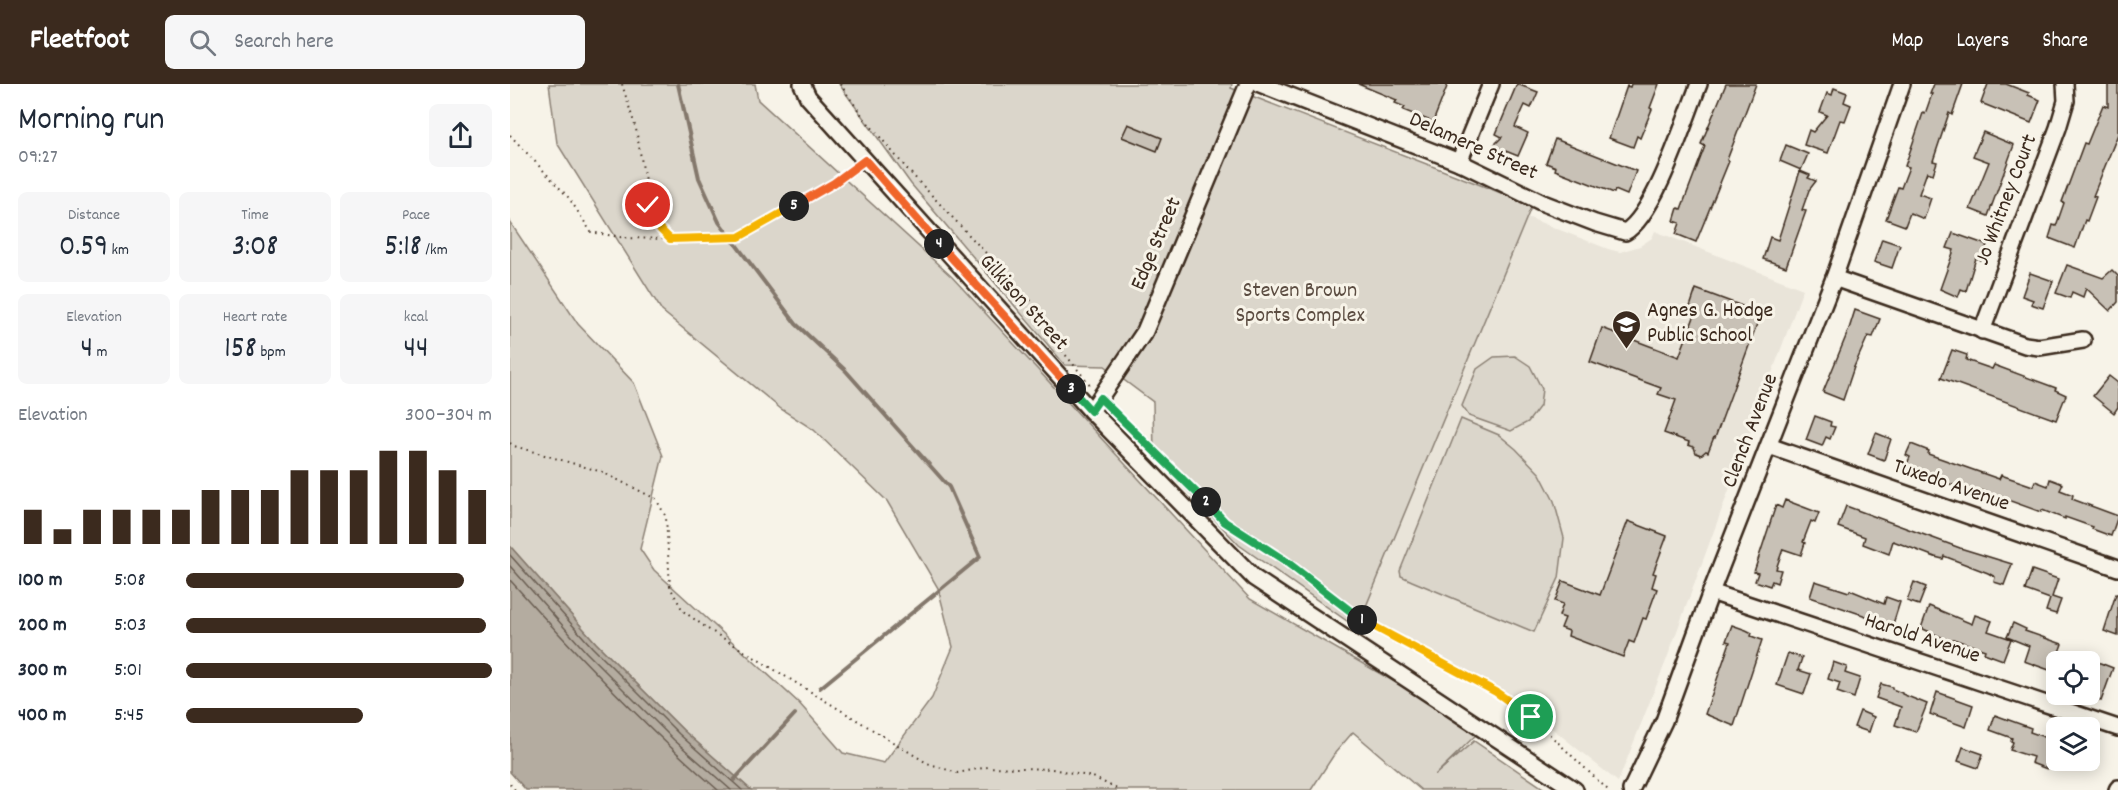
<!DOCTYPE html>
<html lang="en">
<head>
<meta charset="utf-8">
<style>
  body { margin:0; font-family:Dekko,sans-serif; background:#f6f6f7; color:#1f2937; height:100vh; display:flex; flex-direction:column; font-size:22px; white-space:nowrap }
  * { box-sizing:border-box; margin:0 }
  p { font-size:20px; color:#747a83 }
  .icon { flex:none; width:33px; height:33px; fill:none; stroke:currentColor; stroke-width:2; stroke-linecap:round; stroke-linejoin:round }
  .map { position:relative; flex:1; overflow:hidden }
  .sheet { display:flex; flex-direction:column; background:#fff; width:510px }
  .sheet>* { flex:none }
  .buttons { position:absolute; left:1536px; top:567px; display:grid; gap:12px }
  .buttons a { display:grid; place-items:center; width:54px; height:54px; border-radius:9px; background:#fff; box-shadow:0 3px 15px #0003; font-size:30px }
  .pin { position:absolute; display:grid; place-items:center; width:51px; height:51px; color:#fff; margin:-26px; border:3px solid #fff; border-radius:50%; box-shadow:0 2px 6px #0007 }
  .km { position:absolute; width:30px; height:30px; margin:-15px; border-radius:50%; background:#222; color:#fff; font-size:16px; line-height:30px; text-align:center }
  .round { display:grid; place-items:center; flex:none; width:63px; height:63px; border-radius:9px; background:#f6f6f7 }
  .overview { display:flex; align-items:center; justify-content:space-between; height:102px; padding:0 18px }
  h1 { font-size:33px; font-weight:600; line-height:45px }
  .figures { display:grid; grid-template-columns:repeat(3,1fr); gap:9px; height:102px; padding:6px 18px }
  .figures div { display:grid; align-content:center; border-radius:9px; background:#f6f6f7; text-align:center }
  .figures b { font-size:30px; font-weight:600 }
  .figures small { font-size:16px; font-weight:400 }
  .figures p { font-size:16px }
  .chart { height:168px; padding:12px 18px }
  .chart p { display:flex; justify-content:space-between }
  .chart svg { width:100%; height:108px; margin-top:6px; stroke:#3b2a1e; stroke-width:6 }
  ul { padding:0 18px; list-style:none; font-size:20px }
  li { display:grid; grid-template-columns:96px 72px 1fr; align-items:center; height:45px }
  li i { height:15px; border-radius:8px; background:#3b2a1e }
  header { display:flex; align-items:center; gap:36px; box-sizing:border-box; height:84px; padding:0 30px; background:#3b2a1e; color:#fff }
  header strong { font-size:28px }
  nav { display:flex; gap:33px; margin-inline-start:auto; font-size:21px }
  .search { width:420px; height:54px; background:#f6f6f7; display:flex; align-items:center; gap:15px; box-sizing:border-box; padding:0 21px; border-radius:9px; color:#747a83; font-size:22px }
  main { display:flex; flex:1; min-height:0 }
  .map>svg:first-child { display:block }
</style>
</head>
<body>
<header>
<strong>Fleetfoot</strong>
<div class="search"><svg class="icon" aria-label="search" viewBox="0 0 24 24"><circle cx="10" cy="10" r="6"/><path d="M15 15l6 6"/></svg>Search here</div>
<nav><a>Map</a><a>Layers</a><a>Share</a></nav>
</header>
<main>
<section class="sheet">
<div class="overview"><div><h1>Morning run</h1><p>09:27</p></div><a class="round"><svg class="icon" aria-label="share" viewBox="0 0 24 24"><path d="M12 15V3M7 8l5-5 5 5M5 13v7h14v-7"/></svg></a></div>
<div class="figures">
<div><p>Distance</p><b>0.59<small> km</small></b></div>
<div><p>Time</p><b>3:08</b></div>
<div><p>Pace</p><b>5:18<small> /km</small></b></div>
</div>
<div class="figures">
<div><p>Elevation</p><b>4<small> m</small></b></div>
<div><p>Heart rate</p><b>158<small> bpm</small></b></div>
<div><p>kcal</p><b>44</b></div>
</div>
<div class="chart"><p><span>Elevation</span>300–304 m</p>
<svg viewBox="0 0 160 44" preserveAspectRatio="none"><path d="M5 44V30M15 44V38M25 44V30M35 44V30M45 44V30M55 44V30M65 44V22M75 44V22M85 44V22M95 44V14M105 44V14M115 44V14M125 44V6M135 44V6M145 44V14M155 44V22"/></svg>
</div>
<ul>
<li><b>100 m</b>5:08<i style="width:91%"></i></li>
<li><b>200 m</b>5:03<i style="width:98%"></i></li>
<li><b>300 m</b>5:01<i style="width:100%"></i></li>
<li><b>400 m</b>5:45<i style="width:58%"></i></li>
</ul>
</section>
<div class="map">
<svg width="1608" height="706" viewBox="0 0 1608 706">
  <rect width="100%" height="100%" fill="#f7f3e8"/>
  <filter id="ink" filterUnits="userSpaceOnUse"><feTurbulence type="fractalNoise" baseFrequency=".0167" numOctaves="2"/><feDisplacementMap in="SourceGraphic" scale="12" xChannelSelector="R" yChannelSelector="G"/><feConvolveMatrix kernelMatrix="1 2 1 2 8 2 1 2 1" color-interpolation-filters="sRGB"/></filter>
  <g filter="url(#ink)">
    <polygon fill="#e9e4d9" points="1017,133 1098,165 1110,168 1130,162 1142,154 1145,147 1293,205 1156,577 1108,698 1000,610 852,530"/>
    <g fill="#dbd6cb" stroke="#8b8074" stroke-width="1.5">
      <polygon points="39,0 245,0 248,16 442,193 740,515 970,647 925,691 964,657 1036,706 911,706 843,648 825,669 801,706 241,706 173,646 86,559 0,462 0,138 68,240 124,299 153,372 130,465 144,486 289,619 333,669 374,679 422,614 443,563 428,504 377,417 304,346 271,325 152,227 47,59"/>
      <polygon points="329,0 722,0 721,4 1022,121 847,544 729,461 644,371 643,318 595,282 555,281 401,100"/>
      <polygon points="1005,272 1020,282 1032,305 1030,322 1018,338 1001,347 959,332 952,322 967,285 984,273"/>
      <polygon points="951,335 989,351 1006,365 1030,390 1044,417 1054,454 1049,494 1024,548 902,497 891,492 890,487"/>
    </g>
    <polygon fill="#b4aca0" stroke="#84786c" stroke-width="1.5" points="0,462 86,559 173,646 241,706 16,706 0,688"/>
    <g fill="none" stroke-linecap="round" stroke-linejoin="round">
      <g stroke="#6b5e52" stroke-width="1.5">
        <polyline points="0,471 82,563 169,650 232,706"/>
        <polyline points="0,482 76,568 164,656 221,706"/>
        <path d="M 0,496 C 66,570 133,641 208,706"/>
      </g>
      <g stroke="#84786c" stroke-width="4">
        <polyline points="168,0 189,94 209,138 286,240 335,286 439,403 470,473 310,604"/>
        <polyline points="224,696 285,630"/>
      </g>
    </g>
    <g fill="#c8c1b6" stroke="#3b2a1e" stroke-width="1.5">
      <polygon points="848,0 938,0 923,38 893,26 895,23 885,19 887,16"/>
      <polygon points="1007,0 1028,8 1021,24 1015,21 1005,43 1018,49 1008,72 983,62 992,53 986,50"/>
      <polygon points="1121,0 1149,0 1140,24 1142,25 1130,54 1127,52 1123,63 1099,54 1117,2 1120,3"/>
      <polygon points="1216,0 1246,0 1217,76 1219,77 1186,158 1166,150 1170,139 1164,137 1168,124 1171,125 1195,62 1191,60"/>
      <polygon points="1424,0 1453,0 1442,31 1439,29 1423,77 1427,78 1423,90 1417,88 1409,110 1421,114 1414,135 1400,129 1395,142 1376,135 1388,103 1391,104 1399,83 1395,82 1413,29 1415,30 1422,10 1420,10"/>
      <polygon points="1478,0 1496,0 1519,9 1518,11 1530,16 1521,39 1471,19"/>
      <polygon points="1598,0 1608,0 1608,50 1583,112 1586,113 1577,137 1575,136 1565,164 1539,154 1543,141 1546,142 1554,119 1552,118 1574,59 1577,60 1593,21 1598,23"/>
      <polygon points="1324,4 1337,9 1334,18 1341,21 1335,37 1330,36 1318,69 1294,61 1299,46 1303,48 1317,31 1310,28 1317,9 1322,11"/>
      <polygon points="618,40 652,54 647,67 612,53"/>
      <polygon points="1473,48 1504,61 1478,132 1460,125 1479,78 1463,72"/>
      <polygon points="1045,55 1126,87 1117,111 1105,106 1104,109 1045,86 1046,83 1036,79"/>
      <polygon points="1276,61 1298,70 1291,86 1270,77"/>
      <polygon points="1290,87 1300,91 1298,94 1306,97 1299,106 1292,126 1296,127 1276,183 1253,175 1260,153 1268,156"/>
      <polygon points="1443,149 1477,161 1471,176 1466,174 1456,207 1451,205 1448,213 1430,205 1444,166 1437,164"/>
      <polygon points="1372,155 1390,161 1382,184 1364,178"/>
      <polygon points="1557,181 1593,194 1602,186 1608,192 1608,218 1600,227 1576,204 1573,213 1562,208 1560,214 1546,209"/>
      <polygon points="1520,189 1543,197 1533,224 1521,220 1523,216 1512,212"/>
      <polygon points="1186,205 1251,229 1205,354 1204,353 1198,368 1196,367 1191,371 1186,369 1184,363 1178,361 1179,358 1154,349 1166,316 1148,310 1151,304 1080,278 1092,244 1169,273 1187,225 1180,223"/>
      <polygon points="1345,226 1370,235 1363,253 1358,252 1344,283 1333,316 1313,308 1339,245"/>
      <polygon points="1442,266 1457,271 1456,276 1482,285 1484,281 1546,304 1545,306 1556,311 1546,336 1431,294"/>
      <polygon points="1599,292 1608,299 1608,323 1604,329 1583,312"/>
      <polygon points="1305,332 1321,338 1320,342 1325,343 1320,355 1316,353 1312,362 1296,356"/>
      <polygon points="1366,349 1381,355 1374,376 1358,370"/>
      <polygon points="1401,360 1419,367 1418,370 1489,395 1491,391 1523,402 1525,397 1538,402 1540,395 1553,400 1550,406 1563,411 1562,415 1608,432 1601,452 1582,445 1583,443 1555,433 1555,435 1532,426 1531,428 1470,406 1468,410 1395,384 1400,373 1396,371"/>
      <polygon points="1275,416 1309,429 1305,439 1301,437 1293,458 1295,459 1291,471 1273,465 1266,485 1271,486 1267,499 1262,497 1260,502 1245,497 1248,489 1244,488 1266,421 1272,424"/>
      <polygon points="1336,422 1450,464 1502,480 1494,501 1484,498 1485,493 1478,489 1434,472 1433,475 1425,473 1383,457 1379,470 1353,460 1355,453 1328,443"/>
      <polygon points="1118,437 1157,452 1143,489 1146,490 1142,503 1147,505 1136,535 1133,534 1124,559 1119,557 1113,573 1058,552 1059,547 1051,544 1055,534 1049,532 1053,520 1045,517 1053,497 1090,511"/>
      <polygon points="1522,486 1548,495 1542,513 1551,516 1546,530 1536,527 1540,515 1515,506"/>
      <polygon points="1305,497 1339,508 1340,506 1374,520 1376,513 1390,518 1383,540 1381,540 1379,543 1367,539 1368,536 1300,513"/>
      <polygon points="1404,498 1416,503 1409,521 1397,517"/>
      <polygon points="1606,510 1608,510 1608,552 1594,547"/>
      <polygon points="1419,522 1462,540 1465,531 1482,537 1478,547 1501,555 1493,576 1474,569 1475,566 1443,555 1442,558 1411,544"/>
      <polygon points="1503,539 1516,545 1515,547 1552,560 1542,587 1514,577 1519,562 1497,553"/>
      <polygon points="1222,541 1236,546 1242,549 1241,552 1252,556 1224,642 1195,630 1220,558 1216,557"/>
      <polygon points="1278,569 1292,574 1288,586 1301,590 1294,610 1267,601"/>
      <polygon points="1580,575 1603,584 1591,617 1580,613"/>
      <polygon points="1323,578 1337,583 1335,589 1350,594 1344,614 1327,608 1330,599 1318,595"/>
      <polygon points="1371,600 1382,603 1382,605 1392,609 1392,610 1417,620 1406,648 1385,641 1391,623 1366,614"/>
      <polygon points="1427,608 1463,621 1456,643 1420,630"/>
      <polygon points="1350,627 1364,633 1359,648 1344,643"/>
      <polygon points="1485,631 1521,644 1520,648 1546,657 1546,682 1539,679 1537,685 1521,679 1523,673 1500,666 1503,658 1501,657 1502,654 1480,646"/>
      <polygon points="1453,663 1473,670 1468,684 1448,677"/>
    </g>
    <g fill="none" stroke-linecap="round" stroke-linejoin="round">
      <defs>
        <g id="minor">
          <polyline points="292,0 298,13 581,327 744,494 1065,706"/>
          <path d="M 750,0 L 949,78 L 1033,119 L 1085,139 L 1115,148 C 1145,131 1175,35 1189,0"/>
          <polyline points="949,78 981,0"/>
          <polyline points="1324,194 1515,261 1529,263 1573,256"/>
          <polyline points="1472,247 1548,44 1556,17 1555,0"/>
          <polyline points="581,327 635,247 738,0"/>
          <polyline points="1259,362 1608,484"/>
          <polyline points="1201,508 1608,644"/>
          <polyline points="1121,706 1154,637 1201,508 1324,194 1392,0"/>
          <polyline points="1607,706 1608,704"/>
        </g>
      </defs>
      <use href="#minor" stroke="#3b2a1e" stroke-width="20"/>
      <g stroke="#3b2a1e" stroke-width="2" stroke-dasharray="1.5 4.5" stroke-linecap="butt">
        <polyline points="112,0 126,45 142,137 160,155 229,153 324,99 345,83"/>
        <polyline points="330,0 354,34 397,85 521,217 540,252 582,303"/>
        <polyline points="0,51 59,114 81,148 115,154 160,155"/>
        <polyline points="600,323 715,438 774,476 856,540 986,608 1021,633 1098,706"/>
        <polyline points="0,359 4,362 92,388 146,415 156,433 160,503 173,527 198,545 417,679 447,689 478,683 542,685 583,693 609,706"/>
        <polyline points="0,700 5,706"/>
      </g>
      <use href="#minor" stroke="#f7f3e8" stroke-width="15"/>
    </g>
  </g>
  <g fill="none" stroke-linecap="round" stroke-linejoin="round" filter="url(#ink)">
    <defs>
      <polyline id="split-1" points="852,536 986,608 1021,633"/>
      <polyline id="split-2" points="696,418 715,438 774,476 852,536"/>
      <polyline id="split-3" points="561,305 581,327 590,314 696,418"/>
      <polyline id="split-4" points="429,160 561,305"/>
      <polyline id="split-5" points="284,122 324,99 355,76 429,160"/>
      <polyline id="split-6" points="138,121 142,137 160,155 229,153 284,122"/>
    </defs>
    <use href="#split-1" stroke="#fff" stroke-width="12"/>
    <use href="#split-2" stroke="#fff" stroke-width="12"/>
    <use href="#split-3" stroke="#fff" stroke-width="12"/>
    <use href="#split-4" stroke="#fff" stroke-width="12"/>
    <use href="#split-5" stroke="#fff" stroke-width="12"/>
    <use href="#split-6" stroke="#fff" stroke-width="12"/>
    <use href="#split-1" stroke="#f5b400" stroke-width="8"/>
    <use href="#split-2" stroke="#22a559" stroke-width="8"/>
    <use href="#split-3" stroke="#22a559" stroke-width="8"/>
    <use href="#split-4" stroke="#f0652b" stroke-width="8"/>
    <use href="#split-5" stroke="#f0652b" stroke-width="8"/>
    <use href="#split-6" stroke="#f5b400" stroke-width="8"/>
  </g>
  <defs>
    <symbol id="school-pin" viewBox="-11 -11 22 30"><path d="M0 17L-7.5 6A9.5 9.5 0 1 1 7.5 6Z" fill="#3b2a1e" stroke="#f7f3e8"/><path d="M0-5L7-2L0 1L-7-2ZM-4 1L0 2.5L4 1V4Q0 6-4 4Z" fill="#fff"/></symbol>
  </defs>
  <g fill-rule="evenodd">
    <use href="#school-pin" x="1100" y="224" width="33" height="45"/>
  </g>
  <g text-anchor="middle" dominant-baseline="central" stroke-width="6" stroke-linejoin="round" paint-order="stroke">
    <g font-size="22" fill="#3b2a1e" stroke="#f7f3e8">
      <text transform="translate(963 63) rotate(24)">Delamere Street</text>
      <text transform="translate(1497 116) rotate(-69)">Jo Whitney Court</text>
      <text transform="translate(647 160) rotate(-67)">Edge Street</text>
      <text transform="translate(513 219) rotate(48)">Gilkison Street</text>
      <text transform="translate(1241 347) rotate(-69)">Clench Avenue</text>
      <text transform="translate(1441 402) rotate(19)">Tuxedo Avenue</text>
      <text transform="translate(1412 555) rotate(18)">Harold Avenue</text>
    </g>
    <g font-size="22" fill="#5b4c41" stroke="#f7f3e8">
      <text x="790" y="207">Steven Brown<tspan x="790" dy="25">Sports Complex</tspan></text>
    </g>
    <g font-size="22" fill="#3b2a1e" stroke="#f7f3e8" text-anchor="start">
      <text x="1137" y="227">Agnes G. Hodge<tspan x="1137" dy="25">Public School</tspan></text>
    </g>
  </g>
</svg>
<div class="buttons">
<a><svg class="icon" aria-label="locate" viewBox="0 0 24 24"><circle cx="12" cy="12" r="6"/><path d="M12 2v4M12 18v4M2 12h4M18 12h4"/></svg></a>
<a><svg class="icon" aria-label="layers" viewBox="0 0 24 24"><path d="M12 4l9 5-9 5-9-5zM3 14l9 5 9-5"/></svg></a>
</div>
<div class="pin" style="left:1021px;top:633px;background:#1e9e55"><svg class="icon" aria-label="arrive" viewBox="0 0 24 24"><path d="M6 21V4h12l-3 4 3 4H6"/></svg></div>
<div class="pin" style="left:138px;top:121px;background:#d93025"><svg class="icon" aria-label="check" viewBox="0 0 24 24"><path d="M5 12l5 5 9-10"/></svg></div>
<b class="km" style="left:852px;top:536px">1</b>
<b class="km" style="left:696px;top:418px">2</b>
<b class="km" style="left:561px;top:305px">3</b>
<b class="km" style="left:429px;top:160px">4</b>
<b class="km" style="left:284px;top:122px">5</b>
</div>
</main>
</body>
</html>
